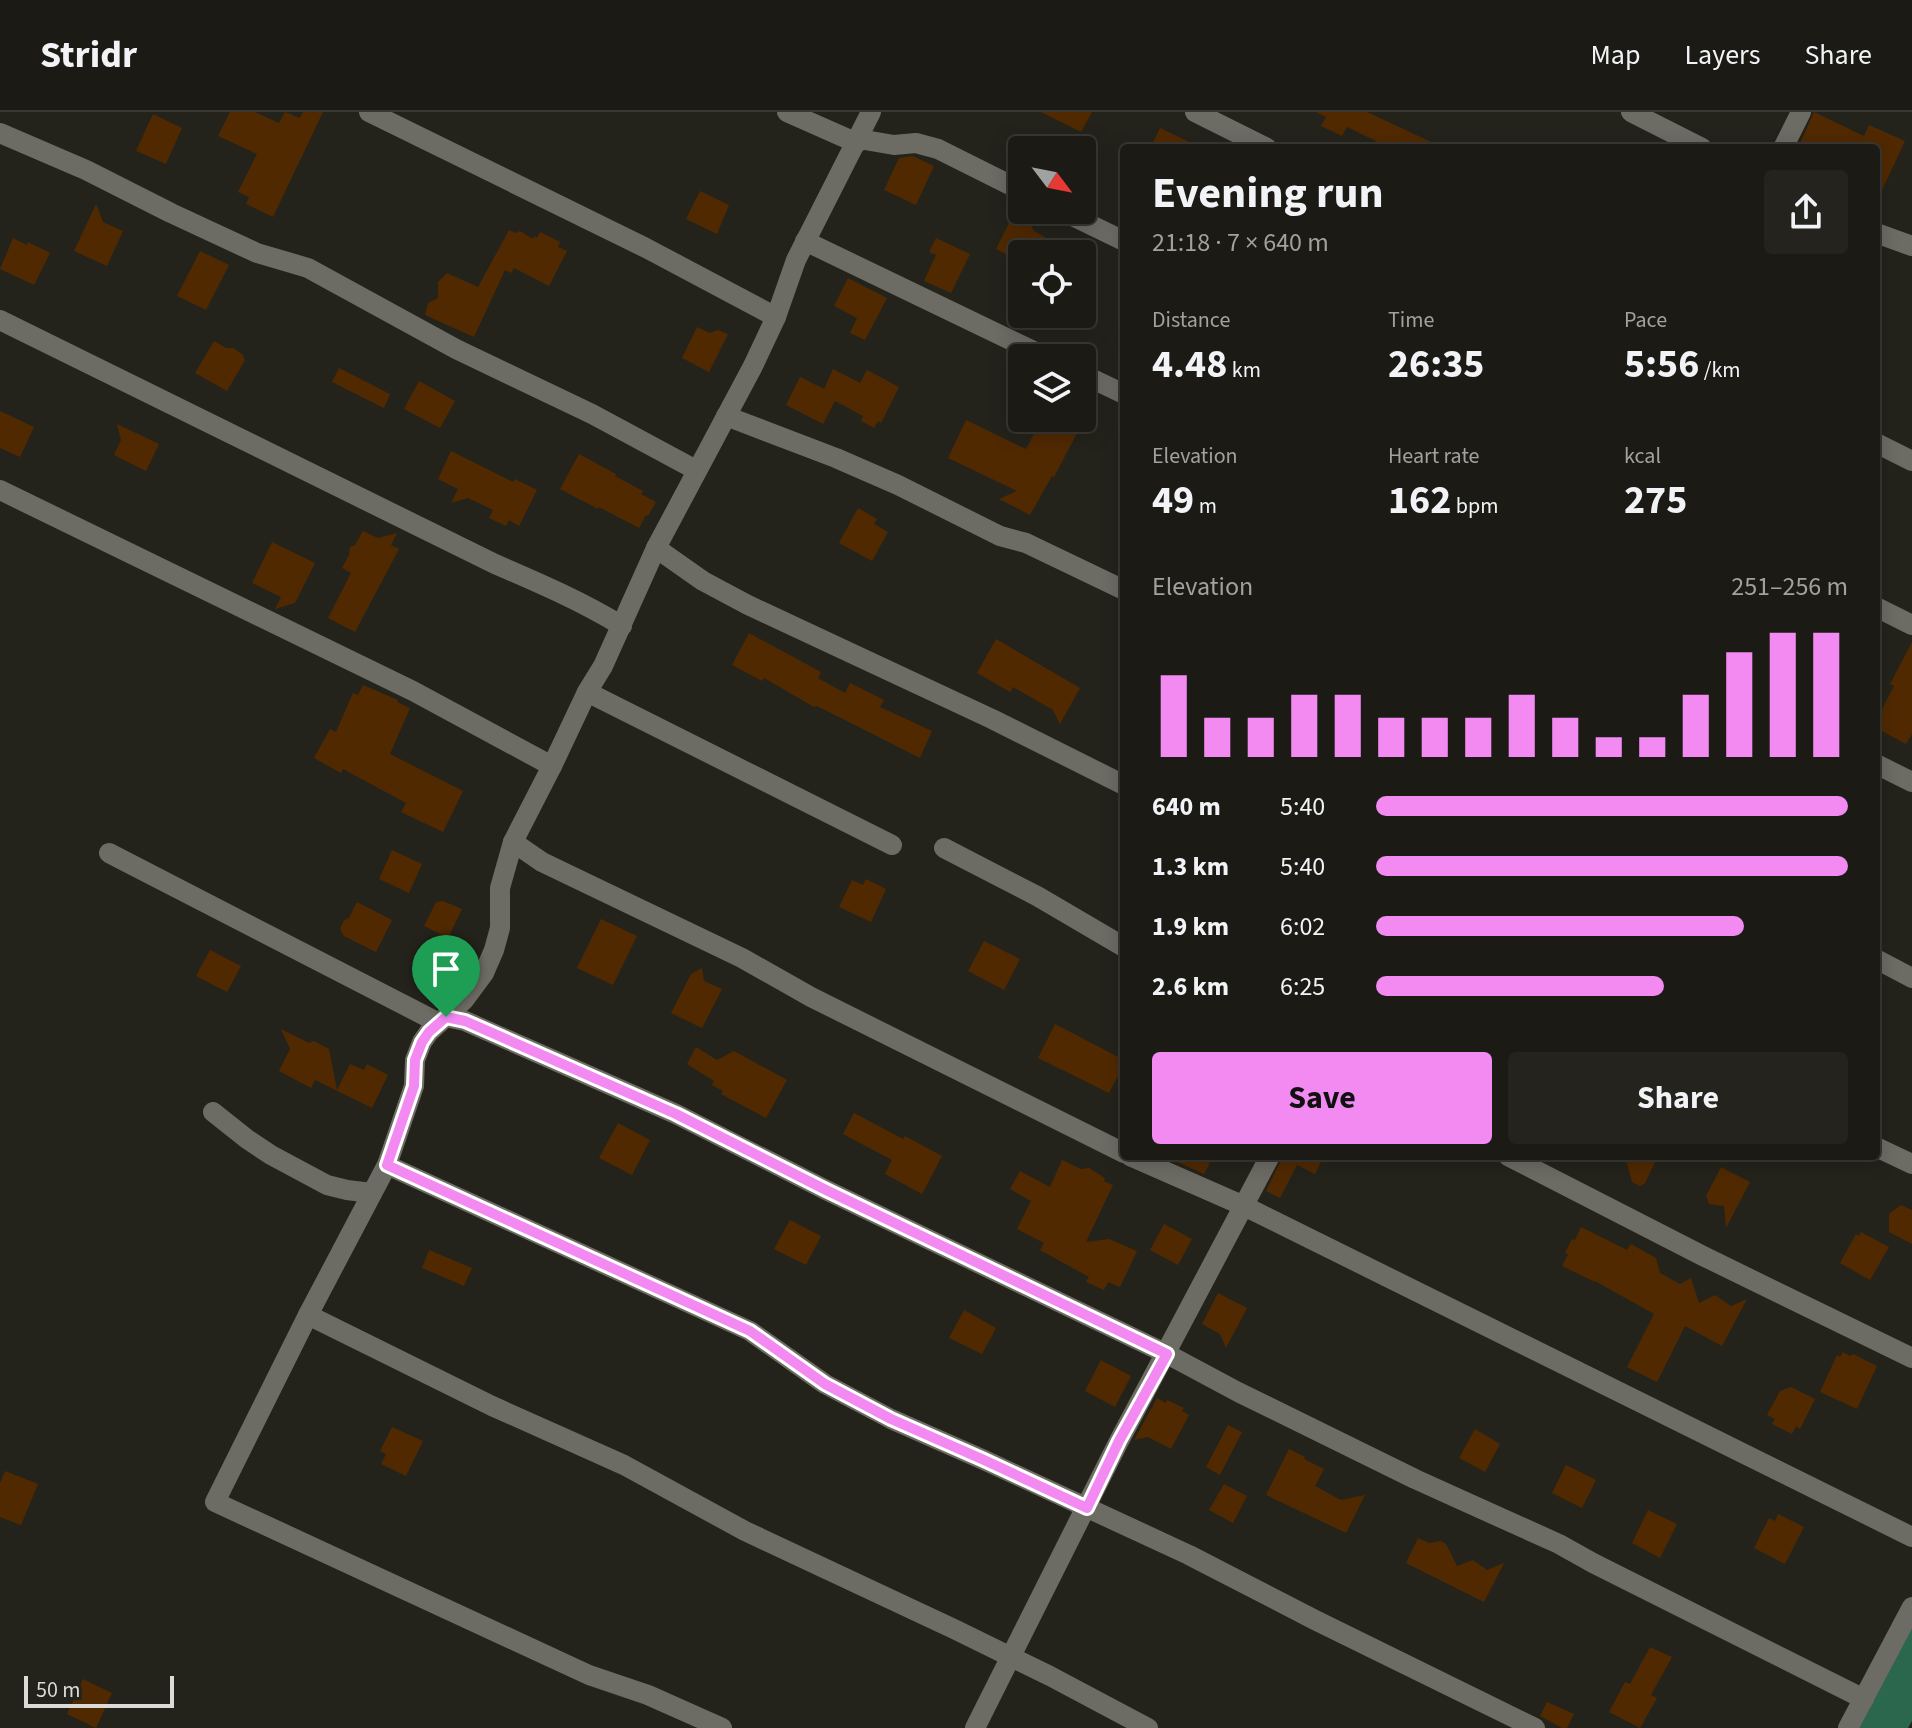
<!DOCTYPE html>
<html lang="en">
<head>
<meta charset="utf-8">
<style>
  body { margin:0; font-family:"Source Sans 3",sans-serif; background:#24231d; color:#f1f3f6; height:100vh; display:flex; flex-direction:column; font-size:30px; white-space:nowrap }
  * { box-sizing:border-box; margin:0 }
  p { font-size:26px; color:#a0a1a0 }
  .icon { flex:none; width:44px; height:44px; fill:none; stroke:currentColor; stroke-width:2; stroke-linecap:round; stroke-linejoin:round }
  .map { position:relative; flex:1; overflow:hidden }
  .panel { position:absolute; left:1120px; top:32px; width:760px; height:1016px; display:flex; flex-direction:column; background:#1b1a14; border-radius:8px; box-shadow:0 4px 20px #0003,0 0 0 2px #393834 }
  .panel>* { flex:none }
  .needle { width:52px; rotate:122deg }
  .fabs { position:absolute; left:1008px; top:24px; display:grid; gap:16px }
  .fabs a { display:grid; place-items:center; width:88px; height:88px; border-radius:8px; background:#1b1a14; box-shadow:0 4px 20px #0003,0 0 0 2px #393834; font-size:40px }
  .scale { position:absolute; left:24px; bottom:20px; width:150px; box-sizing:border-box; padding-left:8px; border:4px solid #dcdbd6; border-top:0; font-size:22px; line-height:28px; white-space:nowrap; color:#dcdbd6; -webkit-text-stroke:6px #24231b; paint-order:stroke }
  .pin { position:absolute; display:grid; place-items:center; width:68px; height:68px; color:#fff; margin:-82px -34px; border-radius:50% 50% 50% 0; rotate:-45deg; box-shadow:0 0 8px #0007 }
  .pin .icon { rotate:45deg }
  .round { display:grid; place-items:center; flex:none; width:84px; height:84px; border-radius:8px; background:#24231d }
  .head { display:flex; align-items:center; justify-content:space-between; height:136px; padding:0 32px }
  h1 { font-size:44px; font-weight:700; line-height:60px }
  .figures { display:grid; grid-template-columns:repeat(3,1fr); gap:12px; height:136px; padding:8px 32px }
  .figures div { display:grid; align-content:center }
  .figures b { font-size:40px; font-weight:700 }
  .figures small { font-size:22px; font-weight:400 }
  .figures p { font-size:22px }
  .chart { height:224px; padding:16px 32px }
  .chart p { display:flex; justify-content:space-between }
  .chart svg { width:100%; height:144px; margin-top:8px; stroke:#f28af2; stroke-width:6 }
  .cta { display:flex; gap:16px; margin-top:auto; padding:16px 32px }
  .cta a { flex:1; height:92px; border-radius:8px; background:#f28af2; color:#111; font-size:32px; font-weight:700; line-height:92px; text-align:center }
  .cta a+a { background:#24231d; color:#f1f3f6 }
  ul { padding:0 32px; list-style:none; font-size:26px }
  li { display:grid; grid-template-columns:128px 96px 1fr; align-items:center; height:60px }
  li i { height:20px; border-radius:10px; background:#f28af2 }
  header { display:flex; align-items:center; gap:48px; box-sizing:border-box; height:112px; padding:0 40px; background:#1b1a14; border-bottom:2px solid #393834 }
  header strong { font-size:38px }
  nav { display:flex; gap:44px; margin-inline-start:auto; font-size:28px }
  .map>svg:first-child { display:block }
</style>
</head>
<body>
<header>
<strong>Stridr</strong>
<nav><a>Map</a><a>Layers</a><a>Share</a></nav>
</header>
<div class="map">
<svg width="1912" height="1616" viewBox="0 0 1912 1616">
  <rect width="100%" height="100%" fill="#24231b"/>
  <polygon fill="#2a674c" points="1912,1502 1912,1609 1908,1616 1852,1616"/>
  <g fill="#502900">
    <polygon points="230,0 255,0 279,11 285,0 300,6 303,0 323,0 273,105 246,92 249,85 238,80 257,42 218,24"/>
    <polygon points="1041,0 1092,0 1081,20"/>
    <polygon points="1316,0 1367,0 1444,36 1390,36 1347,15 1342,24 1321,14 1326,5"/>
    <polygon points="1814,0 1864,24 1869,13 1905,29 1876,91 1876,36 1798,36"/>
    <polygon points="153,2 182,16 166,52 136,39"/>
    <polygon points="1160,16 1202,36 1150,36"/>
    <polygon points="913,44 934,54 916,93 884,78 899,46"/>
    <polygon points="700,79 729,93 717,122 686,107"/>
    <polygon points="96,92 103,110 123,119 107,154 74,139"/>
    <polygon points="1011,107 1022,113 1030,111 1034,119 1045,125 1036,142 1022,142 1022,150 996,137"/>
    <polygon points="509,118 515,121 520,119 533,127 534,124 537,126 540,120 560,130 558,135 567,139 549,174 514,156 511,161 505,158 474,225 425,203 428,191 438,186 438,170 447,161 478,175"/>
    <polygon points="13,126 27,133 28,130 50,141 34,173 0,157"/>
    <polygon points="936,126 970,142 951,181 924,169 936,143 929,140"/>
    <polygon points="200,139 229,153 206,198 177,184"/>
    <polygon points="848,166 887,186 865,228 850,221 857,206 834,194"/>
    <polygon points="697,215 710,221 718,218 728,222 709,260 682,246"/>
    <polygon points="214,229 226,236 233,236 242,242 245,248 227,279 195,261"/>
    <polygon points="339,256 390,282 384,296 332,270"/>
    <polygon points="833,257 860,271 867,258 899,275 881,311 878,309 874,316 861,309 863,304 835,289 823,312 786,293 800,265 824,277"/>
    <polygon points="419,269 455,289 440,316 404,297"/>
    <polygon points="0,299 34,315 20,345 0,336"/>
    <polygon points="1042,306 1070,306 1082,312 1054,365 1052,364 1030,403 999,387 1017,379 948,346 966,308 1026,337"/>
    <polygon points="117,312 159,332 146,359 114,343 121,328"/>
    <polygon points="451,339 513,370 515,367 537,378 519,414 509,408 506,414 489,406 493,398 468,386 451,391 458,377 438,367"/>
    <polygon points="579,342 616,362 615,364 643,379 641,382 656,390 648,404 646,403 639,416 599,395 598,397 560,377"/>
    <polygon points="858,396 877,407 874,412 888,420 872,449 839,431"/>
    <polygon points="363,419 378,426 397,421 391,433 399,437 355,520 328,506 351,461 342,456 349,443 350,435 355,433"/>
    <polygon points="272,430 315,451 295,491 275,497 281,485 252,471"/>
    <polygon points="749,521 821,560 818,566 845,581 850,571 884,588 880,595 932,619 920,646 817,594 814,595 764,566 762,569 732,553"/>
    <polygon points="996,527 1080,576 1060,612 1053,598 1013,575 1010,580 977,561"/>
    <polygon points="1912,530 1912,622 1906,632 1876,616 1876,609 1894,574 1890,572"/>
    <polygon points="363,573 398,588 397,590 410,596 390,642 463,679 443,720 401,700 406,691 343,657 341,661 314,646 330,617 336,620 353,581 358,583"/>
    <polygon points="392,738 422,752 409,781 379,767"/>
    <polygon points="866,767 886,777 871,810 839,795 852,768 863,773"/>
    <polygon points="443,789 462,797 448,826 424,814 436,790"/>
    <polygon points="357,790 392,808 376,840 344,824 340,817 344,808 349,806"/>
    <polygon points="601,807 637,824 613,873 577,856"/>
    <polygon points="984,829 1020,847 1004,878 968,859"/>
    <polygon points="210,838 241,854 227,880 196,864"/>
    <polygon points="702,856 704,869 722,877 702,916 671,901 691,862"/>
    <polygon points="1055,912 1124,948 1124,953 1109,981 1038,946"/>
    <polygon points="281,917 309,931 314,929 329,937 337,978 350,952 364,958 367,952 388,963 372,996 315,968 311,976 279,959 290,937"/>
    <polygon points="696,935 717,948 734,939 787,968 766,1006 721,982 723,979 712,973 714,969 687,952"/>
    <polygon points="854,1001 903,1027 905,1024 942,1044 922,1082 885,1062 892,1048 843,1022"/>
    <polygon points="618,1011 650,1028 632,1063 599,1046"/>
    <polygon points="1164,1044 1196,1044 1210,1051 1204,1062"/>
    <polygon points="1283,1044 1324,1044 1315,1062 1297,1053 1280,1086 1266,1079"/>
    <polygon points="1625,1044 1658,1044 1645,1071 1640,1074 1632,1070"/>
    <polygon points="1062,1048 1081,1057 1089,1056 1105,1066 1104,1069 1113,1073 1086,1130 1109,1127 1137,1139 1120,1175 1108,1170 1104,1178 1086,1170 1089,1165 1040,1138 1044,1131 1017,1117 1031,1089 1010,1077 1020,1059 1050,1075"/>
    <polygon points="1721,1055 1750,1070 1726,1116 1724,1094 1709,1092 1706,1084"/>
    <polygon points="1901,1093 1912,1098 1912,1132 1889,1120 1889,1102"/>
    <polygon points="790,1108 821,1124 806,1153 774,1137"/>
    <polygon points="1164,1112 1192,1127 1178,1153 1150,1138"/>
    <polygon points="1581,1115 1627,1138 1631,1132 1656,1146 1660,1161 1680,1172 1691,1166 1699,1191 1715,1183 1731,1194 1747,1187 1722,1234 1685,1214 1657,1270 1627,1255 1654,1202 1595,1169 1595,1170 1562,1154 1568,1142 1565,1141 1572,1127 1575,1128"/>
    <polygon points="1861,1120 1889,1135 1870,1168 1840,1151 1856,1122 1859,1124"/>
    <polygon points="429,1138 472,1156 464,1174 422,1156"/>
    <polygon points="1218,1181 1247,1196 1226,1236 1220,1222 1202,1212"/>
    <polygon points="964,1198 996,1216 982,1242 949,1226"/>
    <polygon points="1843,1240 1850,1244 1853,1242 1877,1254 1857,1297 1820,1280 1837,1243 1840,1245"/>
    <polygon points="1101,1248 1131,1264 1115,1295 1085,1279"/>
    <polygon points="1791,1275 1815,1287 1800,1317 1796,1314 1792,1322 1772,1312 1775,1307 1767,1303 1780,1279"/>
    <polygon points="1157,1286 1166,1291 1167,1288 1184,1296 1182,1299 1189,1303 1171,1337 1148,1325 1134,1328"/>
    <polygon points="1228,1313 1242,1320 1220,1363 1206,1355"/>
    <polygon points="392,1315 423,1329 406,1364 381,1352 386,1342 380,1339"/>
    <polygon points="1475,1317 1500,1332 1485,1360 1459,1346"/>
    <polygon points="1289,1337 1305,1345 1304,1347 1324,1357 1315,1374 1341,1388 1365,1383 1346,1421 1266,1383"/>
    <polygon points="1566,1353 1596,1368 1582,1396 1552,1381"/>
    <polygon points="5,1359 38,1372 21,1413 0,1405 0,1371"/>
    <polygon points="1224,1372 1247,1384 1233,1411 1209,1398"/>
    <polygon points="1648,1398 1677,1412 1660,1446 1632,1431"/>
    <polygon points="1778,1402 1804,1415 1785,1452 1754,1436 1769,1406 1775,1409"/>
    <polygon points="1418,1426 1429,1431 1441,1429 1446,1432 1457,1454 1473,1448 1487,1458 1504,1451 1484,1490 1406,1451"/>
    <polygon points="1650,1535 1672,1545 1651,1583 1657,1586 1640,1616 1609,1600 1625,1570 1630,1572"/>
    <polygon points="83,1567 112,1581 96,1616 67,1602"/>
    <polygon points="1547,1590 1574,1602 1567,1616 1562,1616 1540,1604"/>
  </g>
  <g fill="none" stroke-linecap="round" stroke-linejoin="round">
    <g stroke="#6d6c64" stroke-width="20">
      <polyline points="369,0 646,136 776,205"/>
      <polyline points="787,0 857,31"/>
      <polyline points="1195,0 1267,36"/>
      <polyline points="1631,0 1702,36"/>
      <polyline points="0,21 86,58 171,101 257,141 308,156 456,237 592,302 696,358"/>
      <polyline points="859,27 894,33 916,31 938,37 1022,79"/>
      <polyline points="1783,36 1801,0"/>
      <polyline points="1060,98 1124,129"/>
      <polyline points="1876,121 1912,134"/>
      <polyline points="805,129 1048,246"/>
      <path d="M 0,208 L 495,452 C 539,471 581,489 622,514"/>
      <polyline points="1082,262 1124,282"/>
      <polyline points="726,304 836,346 898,373 1000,424 1026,431 1124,478"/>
      <polyline points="1876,331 1912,349"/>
      <polyline points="0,378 413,579 552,654"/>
      <polyline points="656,436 703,469 748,493 992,607 1124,673"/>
      <polyline points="1876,495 1912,513"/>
      <polyline points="587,580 892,733"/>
      <polyline points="1876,652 1912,670"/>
      <polyline points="513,730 542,750 742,846 811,885 1124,1041"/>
      <polyline points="944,736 1037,784 1124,835"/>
      <polyline points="109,741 439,911"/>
      <polyline points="1876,847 1912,866"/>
      <polyline points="446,905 465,909 676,1002 826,1078 1167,1242 1238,1280 1415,1367 1559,1432 1593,1451 1864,1587"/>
      <polyline points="213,1000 247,1027 271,1043 327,1073 347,1078 372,1081"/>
      <polyline points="1876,1035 1912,1052"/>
      <polyline points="1130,1044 1244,1094 1912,1425"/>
      <polyline points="1508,1044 1703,1144 1912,1246"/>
      <polyline points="387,1053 750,1219 825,1272 891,1307 984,1348 1189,1443 1315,1508 1535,1616"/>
      <polyline points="308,1203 492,1294 624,1353 745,1419 954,1517 1050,1564 1148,1616"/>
      <polyline points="722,1616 648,1583 589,1563 215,1390 308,1203 387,1053 414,974 415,948 422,930 429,920 464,888 484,861 494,838 500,816 500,776 513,730 552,654 587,580 603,554 656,436 753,254 776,205 796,148 871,0"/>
      <polyline points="975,1616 1119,1329 1270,1044"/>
      <polyline points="1848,1616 1912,1495"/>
    </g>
  </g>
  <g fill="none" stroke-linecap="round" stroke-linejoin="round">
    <defs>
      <polygon id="route" points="446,905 465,909 676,1002 826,1078 1167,1242 1119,1329 1087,1396 984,1348 891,1307 825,1272 750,1219 387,1053 414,974 415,948 422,930 429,920"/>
    </defs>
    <use href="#route" stroke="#fff" stroke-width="16"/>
    <use href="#route" stroke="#f28af2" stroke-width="10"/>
  </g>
</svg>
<div class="fabs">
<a><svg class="needle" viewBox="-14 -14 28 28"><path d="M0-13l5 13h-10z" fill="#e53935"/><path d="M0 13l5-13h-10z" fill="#a0a1a0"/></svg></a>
<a><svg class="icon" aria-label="locate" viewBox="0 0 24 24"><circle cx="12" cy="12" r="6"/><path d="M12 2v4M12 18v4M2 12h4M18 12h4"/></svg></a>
<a><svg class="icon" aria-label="layers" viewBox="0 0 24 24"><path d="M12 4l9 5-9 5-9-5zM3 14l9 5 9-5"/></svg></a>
</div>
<div class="scale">50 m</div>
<div class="pin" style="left:446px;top:905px;background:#1e9e55"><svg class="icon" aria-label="arrive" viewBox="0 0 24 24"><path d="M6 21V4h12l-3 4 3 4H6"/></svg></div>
<section class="panel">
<div class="head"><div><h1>Evening run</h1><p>21:18 · 7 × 640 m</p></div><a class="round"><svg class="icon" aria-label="share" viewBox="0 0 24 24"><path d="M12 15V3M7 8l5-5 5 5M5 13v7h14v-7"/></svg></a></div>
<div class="figures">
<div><p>Distance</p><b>4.48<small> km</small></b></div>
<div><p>Time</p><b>26:35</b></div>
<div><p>Pace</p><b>5:56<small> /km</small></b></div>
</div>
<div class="figures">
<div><p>Elevation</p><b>49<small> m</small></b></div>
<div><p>Heart rate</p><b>162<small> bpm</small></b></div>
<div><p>kcal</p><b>275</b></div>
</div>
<div class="chart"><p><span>Elevation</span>251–256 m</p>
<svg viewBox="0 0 160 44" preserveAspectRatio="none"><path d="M5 44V19M15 44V32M25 44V32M35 44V25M45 44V25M55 44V32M65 44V32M75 44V32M85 44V25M95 44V32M105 44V38M115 44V38M125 44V25M135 44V12M145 44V6M155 44V6"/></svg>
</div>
<ul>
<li><b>640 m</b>5:40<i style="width:100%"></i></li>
<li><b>1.3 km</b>5:40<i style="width:100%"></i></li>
<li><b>1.9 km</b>6:02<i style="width:78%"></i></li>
<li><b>2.6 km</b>6:25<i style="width:61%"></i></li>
</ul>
<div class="cta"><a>Save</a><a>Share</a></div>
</section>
</div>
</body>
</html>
